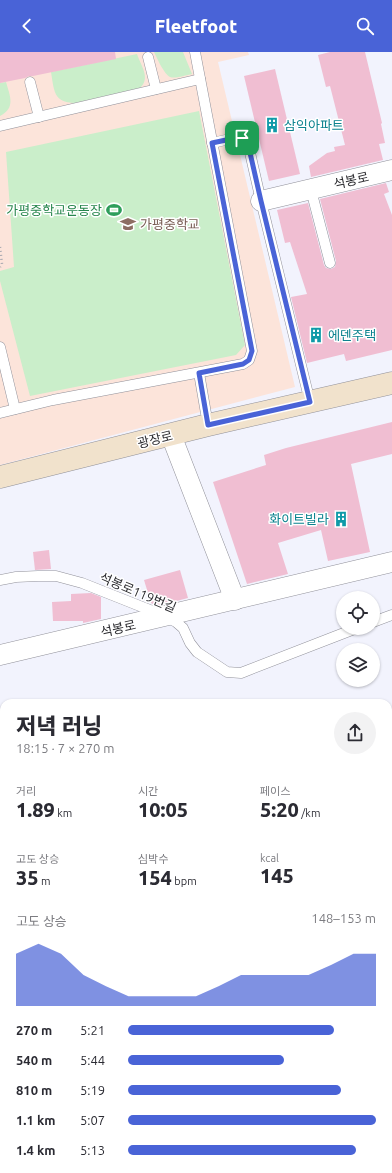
<!DOCTYPE html>
<html lang="ko">
<head>
<meta charset="utf-8">
<style>
  body { margin:0; font-family:Ubuntu,"Noto Sans KR",sans-serif; background:#f2f2f3; color:#2b2b33; height:100vh; display:flex; flex-direction:column; font-size:15px; white-space:nowrap }
  * { box-sizing:border-box; margin:0 }
  p { font-size:13px; color:#7c7c81 }
  .icon { flex:none; width:22px; height:22px; fill:none; stroke:currentColor; stroke-width:2; stroke-linecap:round; stroke-linejoin:round }
  .map { position:relative; flex:1; overflow:hidden }
  .details { position:absolute; left:0px; top:647px; width:392px; height:474px; display:flex; flex-direction:column; background:#fff; border-radius:12px 12px 0 0; box-shadow:0 1px 3px #0004 }
  .details>* { flex:none }
  .fabs { position:absolute; left:336px; top:539px; display:grid; gap:8px }
  .fabs a { display:grid; place-items:center; width:44px; height:44px; border-radius:50%; background:#fff; box-shadow:0 1px 3px #0004; font-size:20px }
  .pin { position:absolute; display:grid; place-items:center; width:34px; height:34px; color:#fff; margin:-17px; border-radius:8px; box-shadow:0 2px 6px #0006 }
  .round { display:grid; place-items:center; flex:none; width:42px; height:42px; border-radius:21px; background:#f2f2f3 }
  .head { display:flex; align-items:center; justify-content:space-between; height:68px; padding:0 16px }
  h1 { font-size:22px; font-weight:800; line-height:30px }
  .stats { display:grid; grid-template-columns:repeat(3,1fr); gap:6px; height:68px; padding:4px 16px }
  .stats div { display:grid; align-content:center }
  .stats b { font-size:20px; font-weight:800 }
  .stats small { font-size:11px; font-weight:400 }
  .stats p { font-size:11px }
  .chart { height:112px; padding:8px 16px }
  .chart p { display:flex; justify-content:space-between }
  .chart svg { width:100%; height:72px; margin-top:4px; fill:#4963d7; opacity:.7 }
  ul { padding:0 16px; list-style:none; font-size:13px }
  li { display:grid; grid-template-columns:64px 48px 1fr; align-items:center; height:30px }
  li i { height:10px; border-radius:5px; background:#4963d7 }
  header { display:flex; justify-content:space-between; align-items:center; height:52px; padding:0 16px; background:#4963d7; color:#fff; font-size:18px; font-weight:800 }
  .map>svg:first-child { display:block }
</style>
</head>
<body>
<header><svg class="icon" aria-label="back" viewBox="0 0 24 24"><path d="M15 5l-7 7 7 7"/></svg>Fleetfoot<svg class="icon" aria-label="search" viewBox="0 0 24 24"><circle cx="10" cy="10" r="6"/><path d="M15 15l6 6"/></svg></header>
<div class="map">
<svg width="392" height="1121" viewBox="0 0 392 1121">
  <rect width="100%" height="100%" fill="#f2f3fd"/>
  <polygon fill="#fce4da" points="0,0 248,0 249,3 218,10 295,335 0,413"/>
  <g fill="#caeeca">
    <path d="M 154,0 L 183,0 L 192,22 C 186,23 176,27 170,25 C 164,22 157,6 154,0 Z"/>
    <path d="M 137,2 C 141,14 151,26 140,36 L 75,51 C 53,51 54,37 51,20 Z"/>
    <path d="M 6,30 C 10,44 16,56 0,64 L 0,31 Z"/>
    <polygon points="199,59 245,293 236,303 30,344 0,229 0,219 14,215 6,100"/>
  </g>
  <g fill="#f0bed2">
    <polygon points="0,0 115,0 116,7 33,24 29,24 25,26 0,31"/>
    <polygon points="330,0 365,0 382,71 381,72 385,91 379,92 383,108 311,125 309,114 327,101 335,99 334,95 345,93 330,34 326,35 318,3"/>
    <polygon points="275,17 300,122 269,129 244,24"/>
    <polygon points="386,131 389,140 384,142 392,163 392,298 346,309 344,302 307,311 291,245 307,242 290,190 285,191 277,158 308,151 324,213 326,216 331,217 335,215 336,209 320,147"/>
    <polygon points="392,370 392,402 351,412 370,500 328,509 321,478 278,491 288,522 247,532 213,430 266,413 264,403 286,396"/>
    <polygon points="49,498 51,517 35,518 33,500"/>
    <polygon points="180,518 188,546 157,554 151,551 144,528"/>
    <polygon points="91,541 101,545 101,567 83,571 83,569 53,569 52,550 71,549 71,542"/>
  </g>
  <g fill="none" stroke-linecap="round" stroke-linejoin="round">
    <defs>
      <g id="lane">
        <polyline points="148,5 156,37"/>
        <polyline points="30,30 39,65"/>
        <polyline points="0,74 200,27"/>
        <polyline points="212,91 239,85 246,88 248,92 261,149 310,350"/>
        <polyline points="311,138 330,211"/>
        <polyline points="0,295 15,357"/>
        <polyline points="199,321 208,373"/>
        <polyline points="0,361 53,348 243,312 249,308 252,299 195,0"/>
        <polyline points="0,528 16,525 38,524 56,524 82,531 165,564 176,570 183,576 190,591 197,600 227,620 241,621 357,576"/>
        <polyline points="373,570 392,563"/>
        <polyline points="388,756 392,755"/>
      </g>
      <g id="street">
        <polyline points="261,149 392,118"/>
        <polyline points="171,383 235,548"/>
        <polyline points="0,603 392,510"/>
      </g>
      <polyline id="secondary" points="0,425 208,373 392,331"/>
    </defs>
    <use href="#lane" stroke="#91919a" stroke-width="11"/>
    <use href="#street" stroke="#91919a" stroke-width="21"/>
    <use href="#secondary" stroke="#91919a" stroke-width="23"/>
    <polyline stroke="#a7a8b0" stroke-width="2.5" stroke-dasharray="1 3" stroke-linecap="butt" points="0,195 2,212 0,215"/>
    <use href="#lane" stroke="#fff" stroke-width="10"/>
    <use href="#street" stroke="#fff" stroke-width="20"/>
    <use href="#secondary" stroke="#f1e2cc" stroke-width="22"/>
  </g>
  <g fill="none" stroke-linecap="round" stroke-linejoin="round">
    <defs>
      <polygon id="route" points="240,85 246,88 248,92 261,149 310,350 208,373 199,321 243,312 249,308 252,299 212,91"/>
    </defs>
    <use href="#route" stroke="#fff" stroke-width="8"/>
    <use href="#route" stroke="#4963d7" stroke-width="5"/>
  </g>
  <defs>
    <symbol id="building-bare" viewBox="-9 -9 18 18"><path d="M-4-6H4V6H1V3H-1V6H-4ZM-2.5-4.3h1.7v1.8h-1.7ZM.8-4.3h1.7v1.8H.8ZM-2.5-1h1.7V.8h-1.7ZM.8-1h1.7V.8H.8Z" fill="#0f9aa8" stroke="#fff" stroke-width="2.5" paint-order="stroke"/></symbol>
    <symbol id="stadium-bare" viewBox="-9 -9 18 18"><path d="M0-5a6.5 5 0 1 0 0 10a6.5 5 0 1 0 0-10ZM-3.5-1.8h7v3.6h-7Z" fill="#2e9e5b" stroke="#fff" stroke-width="2.5" paint-order="stroke"/></symbol>
    <symbol id="school-bare" viewBox="-9 -9 18 18"><path d="M0-5L7-2L0 1L-7-2ZM-4 1L0 2.5L4 1V4Q0 6-4 4Z" fill="#8d6e63" stroke="#fff" stroke-width="2.5" paint-order="stroke"/></symbol>
  </defs>
  <g fill-rule="evenodd">
    <use href="#building-bare" x="261" y="62" width="22" height="22"/>
    <use href="#stadium-bare" x="103" y="147" width="22" height="22"/>
    <use href="#school-bare" x="117" y="161" width="22" height="22"/>
    <use href="#building-bare" x="305" y="272" width="22" height="22"/>
    <use href="#building-bare" x="330" y="456" width="22" height="22"/>
  </g>
  <g text-anchor="middle" dominant-baseline="central" stroke-width="3" stroke-linejoin="round" paint-order="stroke">
    <g font-size="13" fill="#0d838f" stroke="#fff" text-anchor="start">
      <text x="284" y="73">삼익아파트</text>
      <text x="328" y="283">에덴주택</text>
      <text x="329" y="467" text-anchor="end">화이트빌라</text>
    </g>
    <g font-size="13" fill="#2c2c30" stroke="#fff">
      <text transform="translate(351 128) rotate(-13)">석봉로</text>
      <text transform="translate(155 387) rotate(-14)">광장로</text>
      <text transform="translate(138 540) rotate(23)">석봉로119번길</text>
      <text transform="translate(118 576) rotate(-13)">석봉로</text>
    </g>
    <g font-size="13" fill="#27864d" stroke="#fff" text-anchor="end">
      <text x="102" y="158">가평중학교운동장</text>
    </g>
    <g font-size="13" fill="#785e54" stroke="#fff" text-anchor="start">
      <text x="140" y="172">가평중학교</text>
    </g>
  </g>
</svg>
<div class="fabs">
<a><svg class="icon" aria-label="locate" viewBox="0 0 24 24"><circle cx="12" cy="12" r="6"/><path d="M12 2v4M12 18v4M2 12h4M18 12h4"/></svg></a>
<a><svg class="icon" aria-label="layers" viewBox="0 0 24 24"><path d="M12 4l9 5-9 5-9-5zM3 14l9 5 9-5"/></svg></a>
</div>
<div class="pin" style="left:242px;top:86px;background:#1e9e55"><svg class="icon" aria-label="arrive" viewBox="0 0 24 24"><path d="M6 21V4h12l-3 4 3 4H6"/></svg></div>
<section class="details">
<div class="head"><div><h1>저녁 러닝</h1><p>18:15 · 7 × 270 m</p></div><a class="round"><svg class="icon" aria-label="share" viewBox="0 0 24 24"><path d="M12 15V3M7 8l5-5 5 5M5 13v7h14v-7"/></svg></a></div>
<div class="stats">
<div><p>거리</p><b>1.89<small> km</small></b></div>
<div><p>시간</p><b>10:05</b></div>
<div><p>페이스</p><b>5:20<small> /km</small></b></div>
</div>
<div class="stats">
<div><p>고도 상승</p><b>35<small> m</small></b></div>
<div><p>심박수</p><b>154<small> bpm</small></b></div>
<div><p>kcal</p><b>145</b></div>
</div>
<div class="chart"><p><span>고도 상승</span>148–153 m</p>
<svg viewBox="0 0 160 44" preserveAspectRatio="none"><path d="M0 44V12L10 6L20 12L30 25L40 32L50 38L60 38L70 38L80 38L90 32L100 25L110 25L120 25L130 25L140 19L150 12L160 12V44z"/></svg>
</div>
<ul>
<li><b>270 m</b>5:21<i style="width:83%"></i></li>
<li><b>540 m</b>5:44<i style="width:63%"></i></li>
<li><b>810 m</b>5:19<i style="width:86%"></i></li>
<li><b>1.1 km</b>5:07<i style="width:100%"></i></li>
<li><b>1.4 km</b>5:13<i style="width:92%"></i></li>
</ul>
</section>
</div>
</body>
</html>
